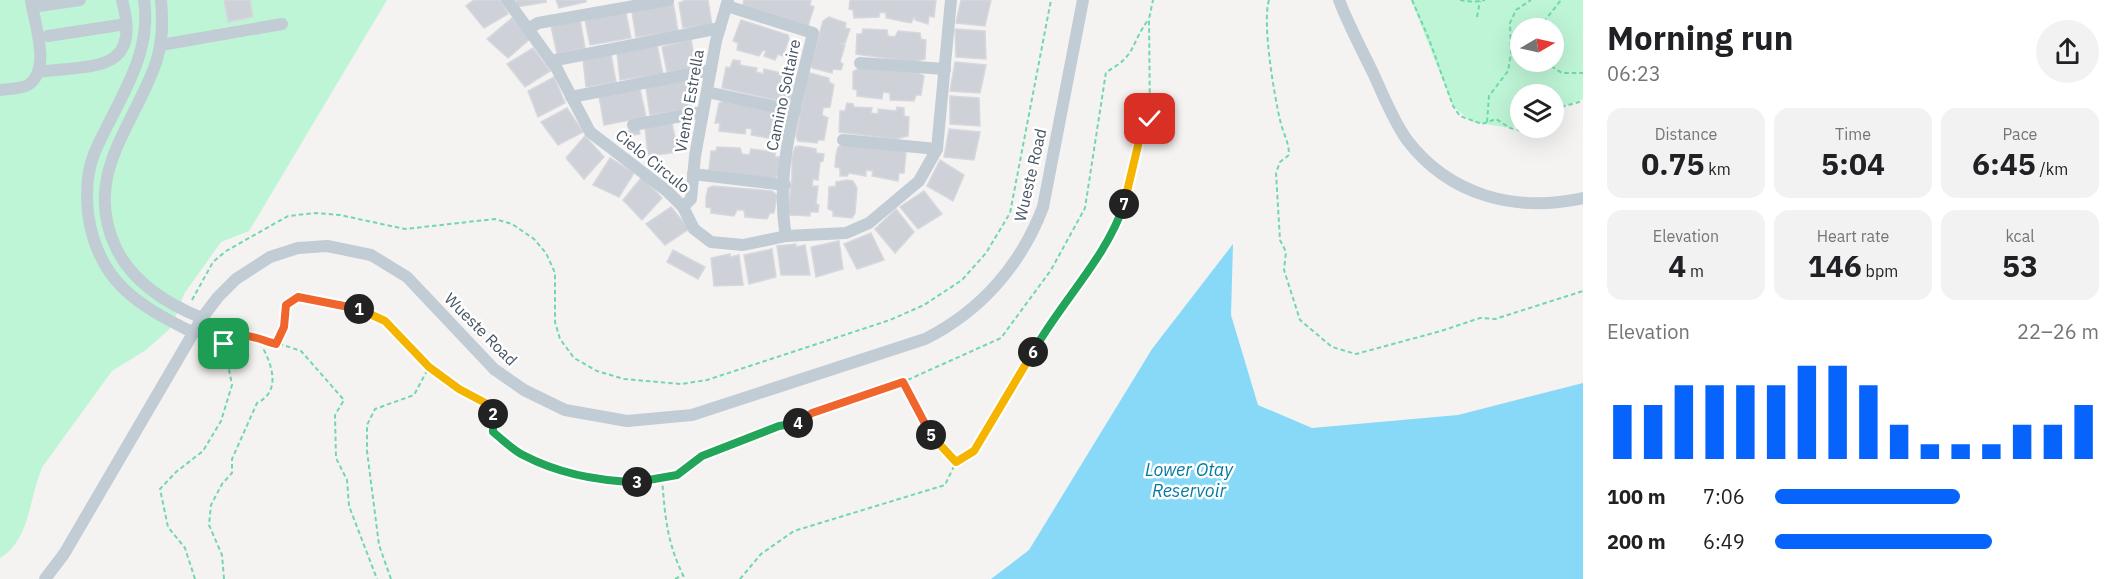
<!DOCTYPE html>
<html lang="en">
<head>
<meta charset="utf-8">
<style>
  body { margin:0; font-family:"IBM Plex Sans",sans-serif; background:#f2f2f2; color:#202124; height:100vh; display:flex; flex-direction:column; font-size:22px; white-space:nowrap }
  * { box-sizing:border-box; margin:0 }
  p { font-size:20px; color:#757577 }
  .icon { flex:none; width:33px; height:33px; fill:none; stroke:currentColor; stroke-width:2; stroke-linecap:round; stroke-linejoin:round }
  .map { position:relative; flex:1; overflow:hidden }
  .side { display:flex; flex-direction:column; background:#fff; width:540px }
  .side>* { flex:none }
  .needle { width:39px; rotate:81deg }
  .controls { position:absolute; left:1510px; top:18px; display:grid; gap:12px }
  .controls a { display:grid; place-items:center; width:54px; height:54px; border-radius:50%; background:#fff; box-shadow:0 6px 24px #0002; font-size:30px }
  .pin { position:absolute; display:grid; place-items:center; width:51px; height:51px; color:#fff; margin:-26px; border-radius:12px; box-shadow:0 3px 9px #0006 }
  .km { position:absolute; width:30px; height:30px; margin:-15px; border-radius:50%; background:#222; color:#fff; font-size:16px; line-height:30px; text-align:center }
  .round { display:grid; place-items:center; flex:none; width:63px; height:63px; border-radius:32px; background:#f2f2f2 }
  .overview { display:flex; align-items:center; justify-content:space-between; height:102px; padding:0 24px }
  h1 { font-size:33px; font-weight:700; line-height:45px }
  .figures { display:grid; grid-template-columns:repeat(3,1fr); gap:9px; height:102px; padding:6px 24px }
  .figures div { display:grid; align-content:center; border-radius:15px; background:#f2f2f2; text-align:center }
  .figures b { font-size:30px; font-weight:700 }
  .figures small { font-size:16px; font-weight:400 }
  .figures p { font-size:16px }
  .chart { height:168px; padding:12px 24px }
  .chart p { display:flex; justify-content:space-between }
  .chart svg { width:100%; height:108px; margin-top:6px; stroke:#0664fc; stroke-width:6 }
  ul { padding:0 24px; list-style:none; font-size:20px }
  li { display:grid; grid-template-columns:96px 72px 1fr; align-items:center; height:45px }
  li i { height:15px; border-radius:8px; background:#0664fc }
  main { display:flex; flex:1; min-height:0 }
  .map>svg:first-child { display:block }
</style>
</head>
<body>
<main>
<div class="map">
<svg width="1583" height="579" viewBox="0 0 1583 579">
  <rect width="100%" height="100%" fill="#f5f3f2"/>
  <g fill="#bef5d6" fill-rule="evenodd">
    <path d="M 0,0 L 387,0 L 249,231 L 221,242 L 184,294 L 172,327 L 146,350 L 112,371 L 43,466 C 29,495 31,540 0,558 Z"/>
    <path d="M 1411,0 L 1583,0 L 1583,99 L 1554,110 L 1554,94 L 1521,94 L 1521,124 L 1510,128 L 1472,122 L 1453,106 ZM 1554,28 L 1554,62 L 1521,62 L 1521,28 Z"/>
  </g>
  <polygon fill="#87d9f7" points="1233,244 1231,315 1258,405 1312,428 1458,415 1583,383 1583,579 991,579 1029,550 1152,349"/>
  <g fill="#ced1d8" stroke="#d6d8de" stroke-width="1.5">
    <polygon points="224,0 250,0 253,17 228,22"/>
    <polygon points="500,0 508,14 484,28 466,6 474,0"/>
    <polygon points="516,0 546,0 546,2 517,7"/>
    <polygon points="556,0 586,0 586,2 559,8"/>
    <polygon points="686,0 708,0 712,25 683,28 679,3"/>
    <polygon points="744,0 811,0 810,5 814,7 808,26 743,5"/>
    <polygon points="850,0 936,0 934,17 929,16 928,24 915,20 915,15 911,23 886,18 886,13 880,12 879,17 854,18 853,10 849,9"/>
    <polygon points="961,0 991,0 985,26 956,23"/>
    <polygon points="673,2 678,31 636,37 632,12"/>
    <polygon points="626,13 631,38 590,45 585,20"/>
    <polygon points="829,17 846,23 845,28 850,29 845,43 840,44 845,45 840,62 843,64 841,70 833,69 832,73 812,68 811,63 823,21"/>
    <polygon points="512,18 530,39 508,58 487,39"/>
    <polygon points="580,19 585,48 557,54 551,26"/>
    <polygon points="741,20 788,35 789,39 783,56 778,54 775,60 764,56 766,51 763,50 759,56 737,50 738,43 733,41"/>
    <polygon points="863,29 887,30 888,36 895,37 898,31 920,33 921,39 926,40 925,59 913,62 856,54 857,34 862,34"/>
    <polygon points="955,29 985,31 986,59 956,57"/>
    <polygon points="691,39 696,68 667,72 662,47"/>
    <polygon points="657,45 663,74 620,80 617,53"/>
    <polygon points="533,48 550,71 525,87 507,64"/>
    <polygon points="611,54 616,82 586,87 583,59"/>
    <polygon points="733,60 740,61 740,65 757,68 756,72 763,74 764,69 781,73 783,69 790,71 789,79 793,80 791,97 789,100 779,101 722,88 726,67 730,68"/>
    <polygon points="955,62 986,65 980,93 950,91"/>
    <polygon points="859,68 918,73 924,76 921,95 916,95 914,101 890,100 890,93 883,92 882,99 857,96 857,90 853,89 853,72"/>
    <polygon points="810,73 829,78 829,82 834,85 830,107 823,108 822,115 828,118 824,140 818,140 817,143 798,141 796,136 807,78"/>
    <polygon points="554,77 565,103 538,117 528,91"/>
    <polygon points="687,80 692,109 650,115 646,88"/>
    <polygon points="640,89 646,117 604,125 599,96"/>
    <polygon points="950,96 979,98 980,126 950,124"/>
    <polygon points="724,101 786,114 783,135 778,134 775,142 769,141 768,138 751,135 752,129 746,128 745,134 719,131 720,123 715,123 719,103"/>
    <polygon points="847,103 853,104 854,107 872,108 871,113 878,114 878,109 896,111 897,107 904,108 904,116 909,117 908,136 896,139 839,132 840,111 845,111"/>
    <polygon points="567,108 583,132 558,145 541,122"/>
    <polygon points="672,123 678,152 648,156 645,128"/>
    <polygon points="639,128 640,134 624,137 623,132"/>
    <polygon points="949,129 980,132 974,160 944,157"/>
    <polygon points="585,136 604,157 584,179 566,158"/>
    <polygon points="842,145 901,150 906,153 904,173 899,173 898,181 872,176 873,171 866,170 866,176 849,173 847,176 840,176 840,168 835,167 836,155 838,147"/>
    <polygon points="799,146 816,149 816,153 824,154 823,161 820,162 818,180 813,179 812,186 818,186 816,204 819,205 818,212 810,212 810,216 790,215 788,210 792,177 792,157 795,147"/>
    <polygon points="717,147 740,148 742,154 749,155 751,149 775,152 775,157 780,157 779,175 773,179 709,170 711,151 716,151"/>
    <polygon points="610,158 634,173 619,197 593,185"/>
    <polygon points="940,160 964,175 953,201 927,186"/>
    <polygon points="642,177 662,198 642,220 623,200"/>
    <polygon points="847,180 853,181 857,188 855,213 852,218 833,216 833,211 828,209 829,187 836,186 836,182"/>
    <polygon points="713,186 772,191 777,195 774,213 770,213 767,219 745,217 744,210 737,210 734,216 711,213 711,208 706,207 706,197 708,188"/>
    <polygon points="924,191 942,214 918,229 900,207"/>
    <polygon points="671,207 689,229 665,245 646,224"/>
    <polygon points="896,209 914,232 895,253 875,229"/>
    <polygon points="871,233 884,260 857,269 844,244"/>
    <polygon points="839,241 843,269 816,277 811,247"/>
    <polygon points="796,244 796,247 805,245 810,275 781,275 777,246"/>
    <polygon points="772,249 776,277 749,284 744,255"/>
    <polygon points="673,250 705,267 698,279 667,262"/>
    <polygon points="730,254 730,257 739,255 743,285 714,286 711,258"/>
  </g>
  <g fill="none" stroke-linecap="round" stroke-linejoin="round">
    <g stroke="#71d8ab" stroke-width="2" stroke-dasharray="4.5 3" stroke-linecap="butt">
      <path d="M 1269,0 C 1262,23 1274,94 1280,120 C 1283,133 1289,142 1289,155 L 1280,162 L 1276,173 L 1280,240 L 1286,252 L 1284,270 L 1300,320 L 1332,347 L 1356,354 L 1441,331 L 1480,318 L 1495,319 L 1583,291"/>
      <polyline points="1412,0 1429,39 1453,106 1460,116 1482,124 1496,119 1510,128 1522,131 1526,128"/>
      <polyline points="1460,0 1474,2 1485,0"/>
      <polyline points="1477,17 1480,1"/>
      <polyline points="1539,28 1561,0"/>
      <polyline points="1545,62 1562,73 1583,73"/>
      <polyline points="1554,109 1583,101"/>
      <polyline points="1487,122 1489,96 1508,71 1511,54 1510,23 1516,10 1531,0"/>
      <polyline points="192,300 213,262 226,251 288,216 316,213 340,215 405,229 495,219 512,224 534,239 546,253 555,273 555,322 560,339 574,358 597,371 624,379 681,384 707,380 890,320 924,305 962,280 986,253 1010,213 1051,0"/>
      <path d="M 276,344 L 284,327 L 286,305 L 299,297 L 359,309 L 385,321 L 429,367 L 459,389 L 491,407 L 494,416 L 493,432 L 521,454 L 543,464 L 607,481 L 644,482 L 677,475 L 702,456 L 779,426 L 798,423 L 812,413 L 903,382 L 1001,338 L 1051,270 L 1085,208 L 1106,72 C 1138,55 1130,43 1149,19"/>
      <polyline points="904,382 930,434 956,462"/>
      <path d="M 662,478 C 665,517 667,544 685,579"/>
      <polyline points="195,579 185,548 168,527 160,489 176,472 203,451 221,421 232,385 224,344 232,336 253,335 301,351 344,400 335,415 336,458 347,480 349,506 377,579"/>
      <path d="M 224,579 L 222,555 L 209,525 L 211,505 L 222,484 L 232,473 L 232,459 L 257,403 C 280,392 273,368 264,350 L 267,341"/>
      <polyline points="391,579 379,545 367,451 367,425 375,409 414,395 429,367"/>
      <polyline points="675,579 683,575"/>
      <polyline points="740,579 761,554 794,531 945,485 956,462 974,451 1039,341 1087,272 1120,215 1134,170 1140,137 1150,119 1149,19 1153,0"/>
    </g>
    <g stroke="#c2ccd5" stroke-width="12">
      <path d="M 144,0 C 153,57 115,104 94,154 C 87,172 86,194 88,213 C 97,281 137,305 194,333"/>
      <path d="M 161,0 C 163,23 163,46 154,68 C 130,131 83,178 116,248 C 133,283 167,304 202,318"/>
      <polyline points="507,0 557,69 590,132 667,191 683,207 694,229 711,242 743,245 786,236 846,233 869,223 919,181 937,149 951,0"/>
      <path d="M 1339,0 C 1349,26 1362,50 1374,75 C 1384,97 1393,120 1407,140 C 1450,196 1516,213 1583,198"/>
      <path d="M 727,6 L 813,33 C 798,98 774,169 786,236"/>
      <polyline points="32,7 80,0"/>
      <polyline points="528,29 538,23 668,0"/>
      <polyline points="48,36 126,24"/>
      <polyline points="161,45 282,24"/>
      <polyline points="551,61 720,28"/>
      <polyline points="860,63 945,69"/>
      <path d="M 38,72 C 91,65 143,74 122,0"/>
      <path d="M 0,90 C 8,89 20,89 28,85 C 52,70 34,23 31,0"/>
      <polyline points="707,92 795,111"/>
      <polyline points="571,97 711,70"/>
      <polyline points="633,125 703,112"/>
      <polyline points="843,140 937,149"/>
      <polyline points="693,174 785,185"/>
      <polyline points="683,207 691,199 695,156 716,41 728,0"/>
      <path d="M 45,579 L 64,554 L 202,318 L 218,297 L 236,279 L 270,257 L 298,248 L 327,246 L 371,255 L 407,277 L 494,369 L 524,390 L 565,410 L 627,421 L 692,415 L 925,339 C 981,311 1021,265 1043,207 L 1083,0"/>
    </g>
  </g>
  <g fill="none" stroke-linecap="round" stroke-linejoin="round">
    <defs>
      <path id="split-1" d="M 224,344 C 241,328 257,339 276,344 L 284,327 L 286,305 L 298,297 L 359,309"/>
      <polyline id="split-2" points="359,309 385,321 429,367 459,389 491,406 493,414"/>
      <path id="split-3" d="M 493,414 L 493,432 C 503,440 513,450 523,455 C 557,473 599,481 637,482"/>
      <polyline id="split-4" points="637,482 677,475 702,456 779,426 798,423"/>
      <polyline id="split-5" points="798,423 812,413 903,382 931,435"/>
      <polyline id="split-6" points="931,435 956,462 974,451 1033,352"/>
      <path id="split-7" d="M 1033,352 C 1060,303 1107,257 1124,204"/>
      <polyline id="split-8" points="1124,204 1140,137 1150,119"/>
    </defs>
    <use href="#split-1" stroke="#fff" stroke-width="12"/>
    <use href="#split-2" stroke="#fff" stroke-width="12"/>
    <use href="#split-3" stroke="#fff" stroke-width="12"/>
    <use href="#split-4" stroke="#fff" stroke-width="12"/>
    <use href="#split-5" stroke="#fff" stroke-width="12"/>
    <use href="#split-6" stroke="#fff" stroke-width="12"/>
    <use href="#split-7" stroke="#fff" stroke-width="12"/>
    <use href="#split-8" stroke="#fff" stroke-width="12"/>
    <use href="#split-1" stroke="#f0652b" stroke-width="8"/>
    <use href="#split-2" stroke="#f5b400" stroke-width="8"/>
    <use href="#split-3" stroke="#22a559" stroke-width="8"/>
    <use href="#split-4" stroke="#22a559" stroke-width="8"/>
    <use href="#split-5" stroke="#f0652b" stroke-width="8"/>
    <use href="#split-6" stroke="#f5b400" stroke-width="8"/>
    <use href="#split-7" stroke="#22a559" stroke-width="8"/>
    <use href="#split-8" stroke="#f5b400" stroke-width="8"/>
  </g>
  <g text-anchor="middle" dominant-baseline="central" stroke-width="5" stroke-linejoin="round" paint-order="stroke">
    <g font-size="16" fill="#485463" stroke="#fff">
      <text transform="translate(783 95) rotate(-78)">Camino Soltaire</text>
      <text transform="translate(689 101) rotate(-80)">Viento Estrella</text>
      <text transform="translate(653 161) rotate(39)">Cielo Circulo</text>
      <text transform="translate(1030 175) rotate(-77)">Wueste Road</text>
      <text transform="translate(481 329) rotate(45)">Wueste Road</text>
    </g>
    <g font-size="18" font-style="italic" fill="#037aa3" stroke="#fff">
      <text x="1189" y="469">Lower Otay<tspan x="1189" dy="21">Reservoir</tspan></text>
    </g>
  </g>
</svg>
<div class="controls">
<a><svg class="needle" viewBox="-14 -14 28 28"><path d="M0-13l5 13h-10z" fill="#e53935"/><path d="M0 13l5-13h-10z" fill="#757577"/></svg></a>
<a><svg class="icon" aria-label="layers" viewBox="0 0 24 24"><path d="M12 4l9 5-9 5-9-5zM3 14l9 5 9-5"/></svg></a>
</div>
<div class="pin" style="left:224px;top:344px;background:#1e9e55"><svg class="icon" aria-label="arrive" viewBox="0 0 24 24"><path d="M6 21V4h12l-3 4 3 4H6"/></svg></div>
<div class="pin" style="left:1150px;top:119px;background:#d93025"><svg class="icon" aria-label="check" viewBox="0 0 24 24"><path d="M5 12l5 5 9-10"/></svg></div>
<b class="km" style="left:359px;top:309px">1</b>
<b class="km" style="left:493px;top:414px">2</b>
<b class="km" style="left:637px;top:482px">3</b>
<b class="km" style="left:798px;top:423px">4</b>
<b class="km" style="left:931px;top:435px">5</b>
<b class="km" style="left:1033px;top:352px">6</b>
<b class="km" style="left:1124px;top:204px">7</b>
</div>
<section class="side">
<div class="overview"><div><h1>Morning run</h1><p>06:23</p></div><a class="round"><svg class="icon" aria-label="share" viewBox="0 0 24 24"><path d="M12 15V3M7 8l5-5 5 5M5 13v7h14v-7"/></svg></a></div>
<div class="figures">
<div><p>Distance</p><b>0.75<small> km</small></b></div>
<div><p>Time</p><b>5:04</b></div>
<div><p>Pace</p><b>6:45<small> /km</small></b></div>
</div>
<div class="figures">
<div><p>Elevation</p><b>4<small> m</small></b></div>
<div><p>Heart rate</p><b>146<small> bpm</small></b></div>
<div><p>kcal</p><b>53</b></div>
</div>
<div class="chart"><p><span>Elevation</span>22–26 m</p>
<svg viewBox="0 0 160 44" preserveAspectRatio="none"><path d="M5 44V22M15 44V22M25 44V14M35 44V14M45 44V14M55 44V14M65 44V6M75 44V6M85 44V14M95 44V30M105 44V38M115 44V38M125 44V38M135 44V30M145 44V30M155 44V22"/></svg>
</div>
<ul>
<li><b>100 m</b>7:06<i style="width:57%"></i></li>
<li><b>200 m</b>6:49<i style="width:67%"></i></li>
</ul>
</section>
</main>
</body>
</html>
